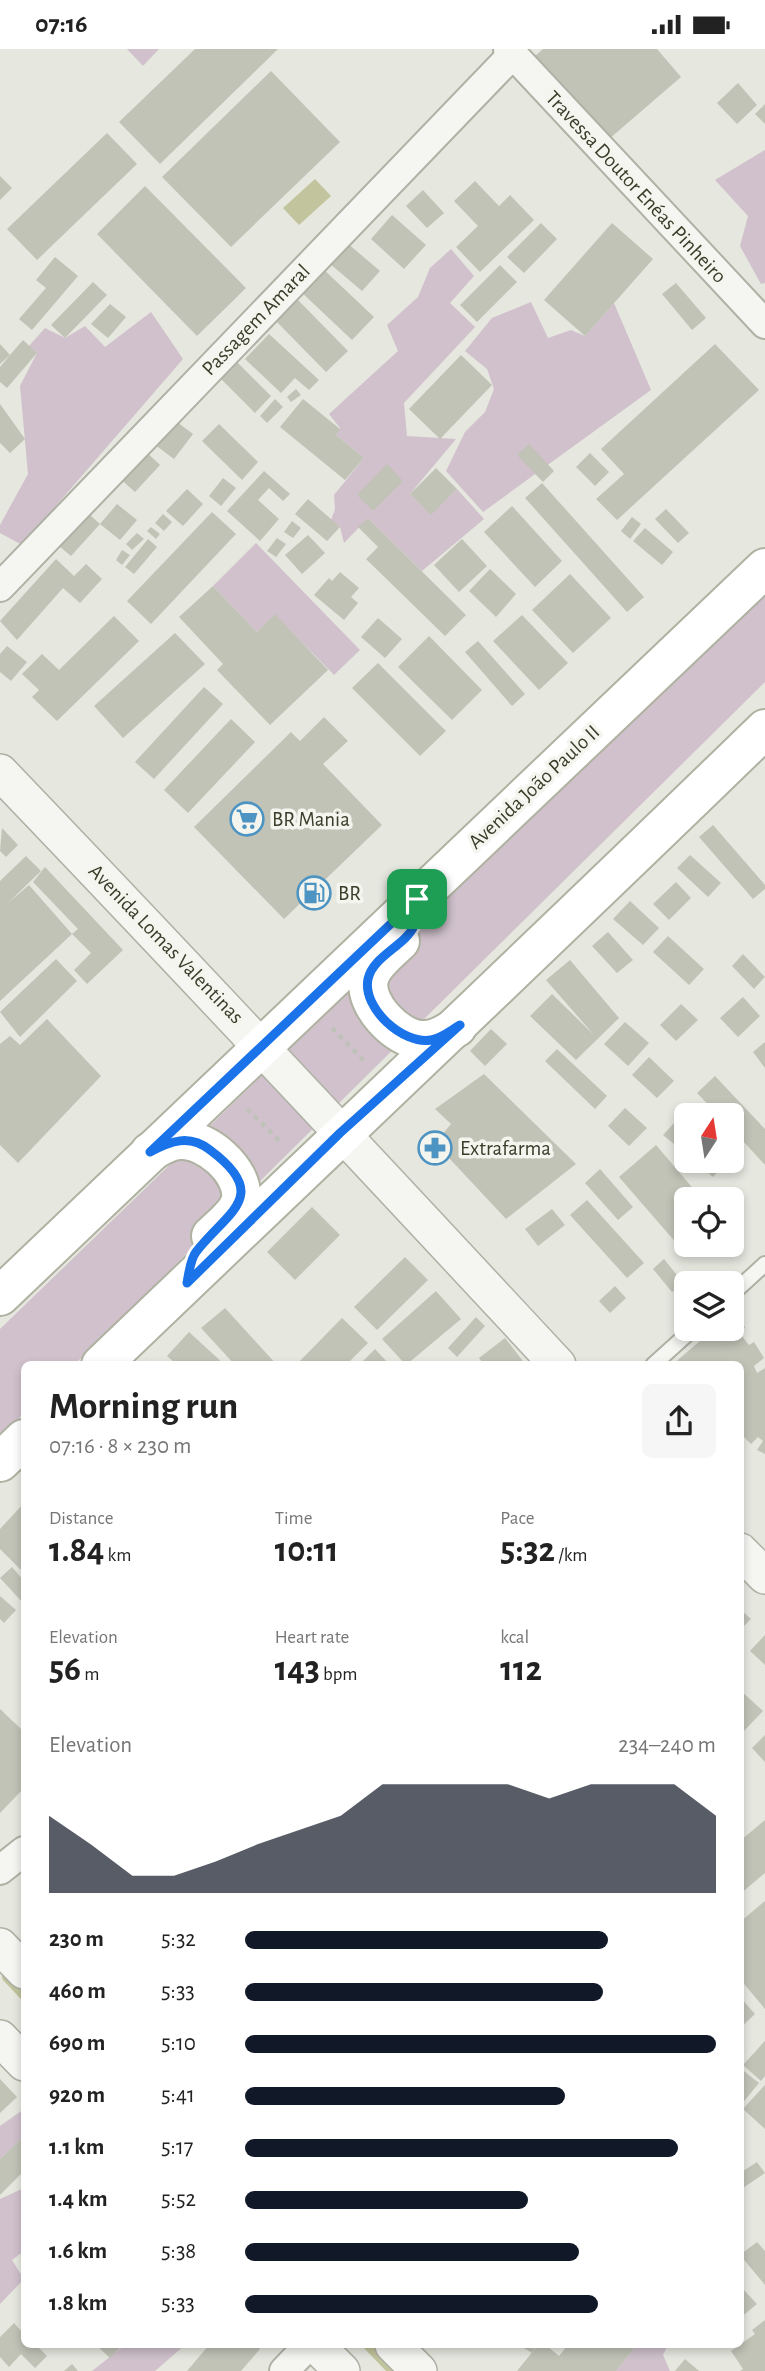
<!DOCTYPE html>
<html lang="en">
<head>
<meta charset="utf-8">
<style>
  body { margin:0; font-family:"Alegreya Sans",sans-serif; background:#f6f6f6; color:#222; height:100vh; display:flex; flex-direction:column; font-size:26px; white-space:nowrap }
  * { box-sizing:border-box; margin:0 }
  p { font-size:23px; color:#767676 }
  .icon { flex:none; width:38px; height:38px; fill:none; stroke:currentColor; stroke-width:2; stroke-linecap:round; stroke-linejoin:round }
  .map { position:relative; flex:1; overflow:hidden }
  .details { position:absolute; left:21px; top:1312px; width:723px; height:987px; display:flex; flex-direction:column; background:#fff; border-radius:10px; box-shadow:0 4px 10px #0003 }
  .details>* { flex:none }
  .needle { width:46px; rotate:12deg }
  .fabs { position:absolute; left:674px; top:1054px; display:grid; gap:14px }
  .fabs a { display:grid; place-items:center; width:70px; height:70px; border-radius:10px; background:#fff; box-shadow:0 4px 10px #0003; font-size:35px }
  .pin { position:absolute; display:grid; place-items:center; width:60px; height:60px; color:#fff; margin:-30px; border-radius:14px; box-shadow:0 4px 10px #0006 }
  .round { display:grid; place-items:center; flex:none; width:74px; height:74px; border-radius:10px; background:#f6f6f6 }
  .summary { display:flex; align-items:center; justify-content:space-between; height:119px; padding:0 28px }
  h1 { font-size:38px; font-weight:700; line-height:52px }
  .stats { display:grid; grid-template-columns:repeat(3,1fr); gap:10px; height:119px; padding:7px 28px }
  .stats div { display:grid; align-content:center }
  .stats b { font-size:35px; font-weight:700 }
  .stats small { font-size:19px; font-weight:400 }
  .stats p { font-size:19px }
  .chart { height:196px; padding:14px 28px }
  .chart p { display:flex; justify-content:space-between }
  .chart svg { width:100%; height:126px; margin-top:7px; fill:#111827; opacity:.7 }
  ul { padding:0 28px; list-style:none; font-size:23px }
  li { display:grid; grid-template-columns:112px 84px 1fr; align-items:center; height:52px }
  li i { height:18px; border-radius:9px; background:#111827 }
  .status { display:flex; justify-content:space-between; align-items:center; height:49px; padding:0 35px; background:#fff; direction:ltr }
  .status svg { height:19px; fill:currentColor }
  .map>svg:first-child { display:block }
</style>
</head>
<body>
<div class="status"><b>07:16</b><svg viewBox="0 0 49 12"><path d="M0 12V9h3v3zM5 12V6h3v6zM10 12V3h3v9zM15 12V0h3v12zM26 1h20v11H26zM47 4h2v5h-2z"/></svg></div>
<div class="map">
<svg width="765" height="2322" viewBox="0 0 765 2322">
  <rect width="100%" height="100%" fill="#e6e7df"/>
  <g fill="#d0c1cc">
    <polygon points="127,0 159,0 143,17"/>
    <polygon points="765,101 765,234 761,235 740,197 748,167 715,131"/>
    <polygon points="451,200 474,227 450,254 475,278 404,354 407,387 456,390 410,445 431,465 457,440 484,470 422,522 368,469 344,494 340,478 331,471 335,460 334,446 364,409 336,386 340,379 329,365 398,302 387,276 418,248 430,219"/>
    <polygon points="531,253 548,289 571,281 585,287 614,254 651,341 483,463 446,422 465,383 485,363 494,340 487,320 465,302 492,269"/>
    <polygon points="151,263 183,310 22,496 0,484 0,476 28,425 20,337 37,304 29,297 45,279 65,289 85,277 105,298"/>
    <polygon points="256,494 360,601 334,626 275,566 257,583 213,537"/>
    <polygon points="765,540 765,633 74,1316 24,1316 24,1364 0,1389 0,1280"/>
    <polygon points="24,2060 24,2087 0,2110 0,2077"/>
    <polygon points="24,2139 24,2179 21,2183 24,2187 24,2202 12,2211 24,2230 0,2255 0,2150"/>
    <polygon points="125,2296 185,2296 155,2322 92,2322"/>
    <polygon points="637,2296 668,2296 663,2306 670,2322 616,2322"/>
  </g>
  <polygon fill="#c2c49d" points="315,130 331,147 299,176 283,159"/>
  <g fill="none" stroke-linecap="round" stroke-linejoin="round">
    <g stroke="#c2c49d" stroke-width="10">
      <polyline points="7,1928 24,1946"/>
      <polyline points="368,2296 393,2322"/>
    </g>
  </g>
  <g fill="#c1c3b7">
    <polygon points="195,0 278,0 160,115 119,73"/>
    <polygon points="543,0 657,0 681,28 609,90 535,7"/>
    <polygon points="271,22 340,93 231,198 162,128"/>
    <polygon points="738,34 757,56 737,75 717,54"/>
    <polygon points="765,55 765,75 755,65"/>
    <polygon points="107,84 137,115 37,211 7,180"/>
    <polygon points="0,127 12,139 0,151"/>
    <polygon points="475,132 499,157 510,146 534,171 480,223 456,198 478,177 454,152"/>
    <polygon points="145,137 246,239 197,287 97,185"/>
    <polygon points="423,141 444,164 427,179 406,157"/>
    <polygon points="392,166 426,196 404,220 371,190"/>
    <polygon points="541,174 557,190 524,224 507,208"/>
    <polygon points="612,174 653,210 585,287 544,251"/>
    <polygon points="346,193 380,222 362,242 329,214"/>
    <polygon points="55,208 78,227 32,281 19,270 46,239 36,231"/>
    <polygon points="500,216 517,233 477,273 460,256"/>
    <polygon points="320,217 374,268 352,291 298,240"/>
    <polygon points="93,233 107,246 65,289 51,276"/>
    <polygon points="676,234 706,269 692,281 662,245"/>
    <polygon points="296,249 348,302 326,323 274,270"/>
    <polygon points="110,255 126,268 108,289 91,275"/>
    <polygon points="269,285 319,331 309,341 295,329 281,344 245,310"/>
    <polygon points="23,291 37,304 7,339 0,333 0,318 10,306 0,315 0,295 10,306"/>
    <polygon points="715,295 759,341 617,471 596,450 624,425 601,400"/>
    <polygon points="461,306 492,336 440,390 409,360"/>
    <polygon points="235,311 271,347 255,364 219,328"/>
    <polygon points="296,340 301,346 291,353 287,348"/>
    <polygon points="275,350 283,358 267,374 260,367"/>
    <polygon points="303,350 340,380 336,386 364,409 345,431 280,378"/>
    <polygon points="0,355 25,390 10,404 0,394"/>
    <polygon points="173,370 193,385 174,410 154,395"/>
    <polygon points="219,375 258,413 242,431 202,392"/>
    <polygon points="529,395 554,422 543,433 517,406"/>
    <polygon points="142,399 160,416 135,443 117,427"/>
    <polygon points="590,404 609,423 595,437 576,418"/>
    <polygon points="387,415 403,432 373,462 357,446"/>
    <polygon points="436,419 457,440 431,466 410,445"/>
    <polygon points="264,422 290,445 283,452 269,439 258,451 279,470 260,492 227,462"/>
    <polygon points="223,429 236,439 221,457 209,447"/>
    <polygon points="542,434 644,548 627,563 525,449"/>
    <polygon points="187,440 203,455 183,477 166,462"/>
    <polygon points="308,450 340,478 327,492 295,465"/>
    <polygon points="117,455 137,471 120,491 100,475"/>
    <polygon points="512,457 562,512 535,538 484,483"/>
    <polygon points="82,459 100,475 71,507 53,492"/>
    <polygon points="666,460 689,484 678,494 655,470"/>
    <polygon points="212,463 236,485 151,575 127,552"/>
    <polygon points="163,465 172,473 164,482 155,474"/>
    <polygon points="632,468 641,475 630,490 621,482"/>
    <polygon points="368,469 466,566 445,587 366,510 378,498 358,478"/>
    <polygon points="292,472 301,479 293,489 284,483"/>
    <polygon points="151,478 160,485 156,490 147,482"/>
    <polygon points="645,479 673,503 662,516 633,492"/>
    <polygon points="137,484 144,490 132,501 126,495"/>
    <polygon points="308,486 325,504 302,525 285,506"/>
    <polygon points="277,489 286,495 276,508 267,502"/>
    <polygon points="148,490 157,498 134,525 125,518"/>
    <polygon points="462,490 487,517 459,543 434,516"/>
    <polygon points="122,501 130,506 122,516 116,511"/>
    <polygon points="56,510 74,527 86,515 102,530 80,554 63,539 17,591 0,572"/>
    <polygon points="490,520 516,545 496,568 469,542"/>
    <polygon points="340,523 359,539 351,548 358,554 344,571 314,546 329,529 332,532"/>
    <polygon points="570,525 611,569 573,604 532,561"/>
    <polygon points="213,537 257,583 275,565 328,621 270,676 217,621 223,615 179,568"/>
    <polygon points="522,566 568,614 539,641 493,592"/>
    <polygon points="114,567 139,592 57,672 32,648 39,641 22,625 42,605 59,621"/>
    <polygon points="378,569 402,590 385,609 361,588"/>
    <polygon points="175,584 205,615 123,689 94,657"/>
    <polygon points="429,587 482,641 452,671 398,618"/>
    <polygon points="478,592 525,645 512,657 465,603"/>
    <polygon points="7,597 27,613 11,632 0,623 0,605"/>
    <polygon points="378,614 446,682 420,707 352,639"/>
    <polygon points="204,638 223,655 154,730 135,713"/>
    <polygon points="324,668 348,692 323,715 382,776 284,870 194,778 291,683 300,692"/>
    <polygon points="231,670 255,693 188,764 164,741"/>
    <polygon points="713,776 765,836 765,840 753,850 699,788"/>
    <polygon points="2,779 18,796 6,808 0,802"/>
    <polygon points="690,806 721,834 708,848 677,819"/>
    <polygon points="26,807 41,822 8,854 29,836 72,885 0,952 0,832"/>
    <polygon points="45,818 123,901 87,935 74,921 91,904 72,885 78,880 33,833"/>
    <polygon points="676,833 691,849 669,871 653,855"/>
    <polygon points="630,852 659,879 643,896 613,870"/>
    <polygon points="608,883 633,911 617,924 592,897"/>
    <polygon points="668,887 704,920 689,936 653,903"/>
    <polygon points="743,905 765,928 754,940 732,917"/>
    <polygon points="56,910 77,932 20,988 0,963"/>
    <polygon points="570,911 619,969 576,1011 530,967 552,945 594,986 546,931"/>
    <polygon points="743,948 760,967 738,988 720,969"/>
    <polygon points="681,955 698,971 676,992 660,976"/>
    <polygon points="47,970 101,1027 18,1114 0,1096 0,995 10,987 20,996"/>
    <polygon points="625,973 649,994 628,1017 604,995"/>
    <polygon points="491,980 507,995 485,1017 470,1002"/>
    <polygon points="765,993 765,1019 753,1003"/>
    <polygon points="557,1000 607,1047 595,1060 545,1012"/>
    <polygon points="649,1008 674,1032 657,1049 632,1026"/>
    <polygon points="484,1025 576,1115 506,1170 435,1094 451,1075 435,1060"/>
    <polygon points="715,1027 765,1080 765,1116 732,1080 732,1066 718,1066 697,1044"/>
    <polygon points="625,1059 647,1079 629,1097 608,1077"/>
    <polygon points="675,1073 686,1082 686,1105 663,1086"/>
    <polygon points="656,1096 702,1150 686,1150 686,1189 678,1196 619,1128"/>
    <polygon points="693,1111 721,1111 725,1114 713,1128"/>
    <polygon points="600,1120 633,1158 618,1171 585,1134"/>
    <polygon points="587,1151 644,1214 627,1229 570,1166"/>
    <polygon points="312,1158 340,1186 295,1231 267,1203"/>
    <polygon points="552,1160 565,1176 538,1197 525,1180"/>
    <polygon points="701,1195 718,1195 721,1200 712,1208"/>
    <polygon points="405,1208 428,1231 377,1281 354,1258"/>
    <polygon points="664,1210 684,1235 672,1243 653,1220"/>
    <polygon points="615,1237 626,1249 610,1264 599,1252"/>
    <polygon points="436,1242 461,1270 406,1316 382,1290"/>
    <polygon points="225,1259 277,1316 235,1316 201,1279"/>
    <polygon points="732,1264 745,1278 741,1286 749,1296 754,1293 764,1309 754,1317 757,1324 765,1319 765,1405 757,1401 763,1392 758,1388 751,1395 740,1384 740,1316 672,1316 709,1284 707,1279 732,1279"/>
    <polygon points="476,1268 485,1277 457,1308 448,1299"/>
    <polygon points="342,1269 368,1294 346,1316 296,1316"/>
    <polygon points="189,1283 225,1316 177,1316 167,1307"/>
    <polygon points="505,1289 526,1316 484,1316 479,1309"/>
    <polygon points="375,1300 390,1316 359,1316"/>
    <polygon points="24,1454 24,1524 0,1500 0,1480"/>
    <polygon points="12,1518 24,1532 24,1555 0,1529"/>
    <polygon points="0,1547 16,1561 4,1574 0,1570"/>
    <polygon points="740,1560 751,1570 740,1581"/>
    <polygon points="765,1586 765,1616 750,1602"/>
    <polygon points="740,1641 763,1662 740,1686"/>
    <polygon points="0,1660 21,1680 24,1677 24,1739 0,1764"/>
    <polygon points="765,1686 765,1713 752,1699"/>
    <polygon points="765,1771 765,1824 740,1845 740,1792"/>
    <polygon points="765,1852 765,1960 740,1930 740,1873"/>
    <polygon points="740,1948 755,1965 740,1979"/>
    <polygon points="765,1992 765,2027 761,2032 743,2016"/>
    <polygon points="740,2019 759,2034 740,2057"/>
    <polygon points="0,2030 17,2048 0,2064"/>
    <polygon points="765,2036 765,2080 743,2060"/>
    <polygon points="24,2087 24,2122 0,2146 0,2110"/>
    <polygon points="757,2113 765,2124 740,2141 740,2124"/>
    <polygon points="757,2193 765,2202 765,2236 740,2206"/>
    <polygon points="743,2240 757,2255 740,2269 740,2243"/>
    <polygon points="765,2271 765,2322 740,2322 743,2320 731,2302 755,2285 752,2281"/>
    <polygon points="14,2274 24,2285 24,2296 36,2296 47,2307 35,2319 21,2305 9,2318 0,2308 0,2288"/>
    <polygon points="96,2296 123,2296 110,2309"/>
    <polygon points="209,2296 255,2296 260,2300 241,2322 187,2322"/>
    <polygon points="519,2296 536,2296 532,2304"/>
    <polygon points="538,2296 546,2296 559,2307 568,2296 637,2296 616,2322 517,2322"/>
    <polygon points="685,2310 699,2322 675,2322"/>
    <polygon points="72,2315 78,2322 64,2322"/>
  </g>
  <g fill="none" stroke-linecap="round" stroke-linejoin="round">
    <defs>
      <g id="service">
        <polyline points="732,1245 765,1215"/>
        <polyline points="653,1316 694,1279"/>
      </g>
      <g id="minor">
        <polyline points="508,0 765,275"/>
        <polyline points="0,538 513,5"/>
        <polyline points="0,1821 24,1802"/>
        <polyline points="284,2322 309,2296"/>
      </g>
      <g id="tertiary">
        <path d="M 0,723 C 188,919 373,1117 558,1316"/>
        <polyline points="740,1502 765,1527"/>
        <polyline points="0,1897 24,1922"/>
        <polyline points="0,1989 24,2014"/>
        <polyline points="316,2296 342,2322"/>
        <polyline points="393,2296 419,2322"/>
      </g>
      <g id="primary">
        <path d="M 400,892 C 390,902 372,915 369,930 C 363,955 397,990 421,991 C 435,992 445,985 457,978"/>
        <path d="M 150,1103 C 159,1098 169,1091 180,1091 C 206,1089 244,1122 241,1149 C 239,1164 221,1177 211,1187"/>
        <polyline points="0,1247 765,519"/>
        <path d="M 101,1316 C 322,1104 545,894 765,680"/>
        <polyline points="0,1413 24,1390"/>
      </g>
    </defs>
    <use href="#service" stroke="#afb1a5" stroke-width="18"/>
    <use href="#minor" stroke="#afb1a5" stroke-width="32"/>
    <use href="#tertiary" stroke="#afb1a5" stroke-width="38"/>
    <use href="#primary" stroke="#afb2a0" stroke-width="42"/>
    <g stroke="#c0c2ba" stroke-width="4.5" stroke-dasharray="5 5" stroke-linecap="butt">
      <polyline points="332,979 365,1013"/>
      <polyline points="247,1060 281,1093"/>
    </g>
    <use href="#service" stroke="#f5f6f2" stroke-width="14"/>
    <use href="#minor" stroke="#f5f6f2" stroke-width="28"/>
    <use href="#tertiary" stroke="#f5f6f2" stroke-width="35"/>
    <use href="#primary" stroke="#fff" stroke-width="38"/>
  </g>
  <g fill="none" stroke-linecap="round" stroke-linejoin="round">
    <defs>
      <path id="route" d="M 417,850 C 416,857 417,870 414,877 C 405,897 373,907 368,930 C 362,959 403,996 431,991 C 442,989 451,981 460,976 L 340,1084 L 187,1234 C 189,1224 190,1211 196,1203 C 227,1163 272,1147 210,1101 C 189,1085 171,1092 150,1103 Z"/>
    </defs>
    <use href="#route" stroke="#fff" stroke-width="14"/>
    <use href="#route" stroke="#1a73e8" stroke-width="9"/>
  </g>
  <defs>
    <symbol id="supermarket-ring" viewBox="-11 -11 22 22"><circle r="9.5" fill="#f4f5ee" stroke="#4e94c2" stroke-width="1.5"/><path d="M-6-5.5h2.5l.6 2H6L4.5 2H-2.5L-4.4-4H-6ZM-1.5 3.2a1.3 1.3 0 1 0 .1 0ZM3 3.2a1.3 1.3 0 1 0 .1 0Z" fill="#4e94c2"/></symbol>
    <symbol id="fuel-ring" viewBox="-11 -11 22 22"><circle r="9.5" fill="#f4f5ee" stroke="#4e94c2" stroke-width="1.5"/><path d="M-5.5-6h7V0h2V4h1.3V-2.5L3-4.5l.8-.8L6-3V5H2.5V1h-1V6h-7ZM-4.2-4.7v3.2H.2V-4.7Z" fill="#4e94c2"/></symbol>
    <symbol id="pharmacy-ring" viewBox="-11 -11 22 22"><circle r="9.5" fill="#f4f5ee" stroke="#4e94c2" stroke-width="1.5"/><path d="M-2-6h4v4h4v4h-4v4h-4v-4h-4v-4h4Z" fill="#4e94c2"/></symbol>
  </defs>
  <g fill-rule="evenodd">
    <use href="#supermarket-ring" x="228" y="751" width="38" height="38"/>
    <use href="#fuel-ring" x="295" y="825" width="38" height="38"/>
    <use href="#pharmacy-ring" x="416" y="1080" width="38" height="38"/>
  </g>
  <g text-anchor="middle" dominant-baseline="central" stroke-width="7" stroke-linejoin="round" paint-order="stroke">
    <g font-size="21" fill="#393d29" stroke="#f4f5ee">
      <text transform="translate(636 138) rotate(47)">Travessa Doutor Enéas Pinheiro</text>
      <text transform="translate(256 271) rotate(-46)">Passagem Amaral</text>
      <text transform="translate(534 738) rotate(-43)">Avenida João Paulo II</text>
      <text transform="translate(166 895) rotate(46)">Avenida Lomas Valentinas</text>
    </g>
    <g font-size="21" fill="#393d29" stroke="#f4f5ee" text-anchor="start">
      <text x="272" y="770">BR Mania</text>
      <text x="338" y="844">BR</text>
      <text x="460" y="1099">Extrafarma</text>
    </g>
  </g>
</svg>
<div class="fabs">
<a><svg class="needle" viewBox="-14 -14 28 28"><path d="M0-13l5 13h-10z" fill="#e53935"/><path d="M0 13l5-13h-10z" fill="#767676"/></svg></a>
<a><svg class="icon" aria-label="locate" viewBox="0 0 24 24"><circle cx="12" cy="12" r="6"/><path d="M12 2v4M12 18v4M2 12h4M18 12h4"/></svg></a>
<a><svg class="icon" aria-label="layers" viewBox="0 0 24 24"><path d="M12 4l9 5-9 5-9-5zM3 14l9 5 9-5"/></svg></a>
</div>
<div class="pin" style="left:417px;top:850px;background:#1e9e55"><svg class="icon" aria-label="arrive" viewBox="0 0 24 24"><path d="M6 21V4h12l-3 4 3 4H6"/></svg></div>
<section class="details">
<div class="summary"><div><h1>Morning run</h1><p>07:16 · 8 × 230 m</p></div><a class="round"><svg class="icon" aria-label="share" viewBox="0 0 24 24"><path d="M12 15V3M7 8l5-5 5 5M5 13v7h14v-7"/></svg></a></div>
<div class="stats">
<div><p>Distance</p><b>1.84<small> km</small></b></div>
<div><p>Time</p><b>10:11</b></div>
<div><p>Pace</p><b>5:32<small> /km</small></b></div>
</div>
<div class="stats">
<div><p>Elevation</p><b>56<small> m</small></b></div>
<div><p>Heart rate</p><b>143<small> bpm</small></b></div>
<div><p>kcal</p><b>112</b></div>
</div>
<div class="chart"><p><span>Elevation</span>234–240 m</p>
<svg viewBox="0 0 160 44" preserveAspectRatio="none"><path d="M0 44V17L10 27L20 38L30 38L40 33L50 27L60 22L70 17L80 6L90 6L100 6L110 6L120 11L130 6L140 6L150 6L160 17V44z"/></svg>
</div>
<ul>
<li><b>230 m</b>5:32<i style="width:77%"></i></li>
<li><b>460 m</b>5:33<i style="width:76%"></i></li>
<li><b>690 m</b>5:10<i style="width:100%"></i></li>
<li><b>920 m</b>5:41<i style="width:68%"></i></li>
<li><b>1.1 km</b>5:17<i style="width:92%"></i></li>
<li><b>1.4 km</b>5:52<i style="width:60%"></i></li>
<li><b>1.6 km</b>5:38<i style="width:71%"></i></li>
<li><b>1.8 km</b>5:33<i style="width:75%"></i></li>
</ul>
</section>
</div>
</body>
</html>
